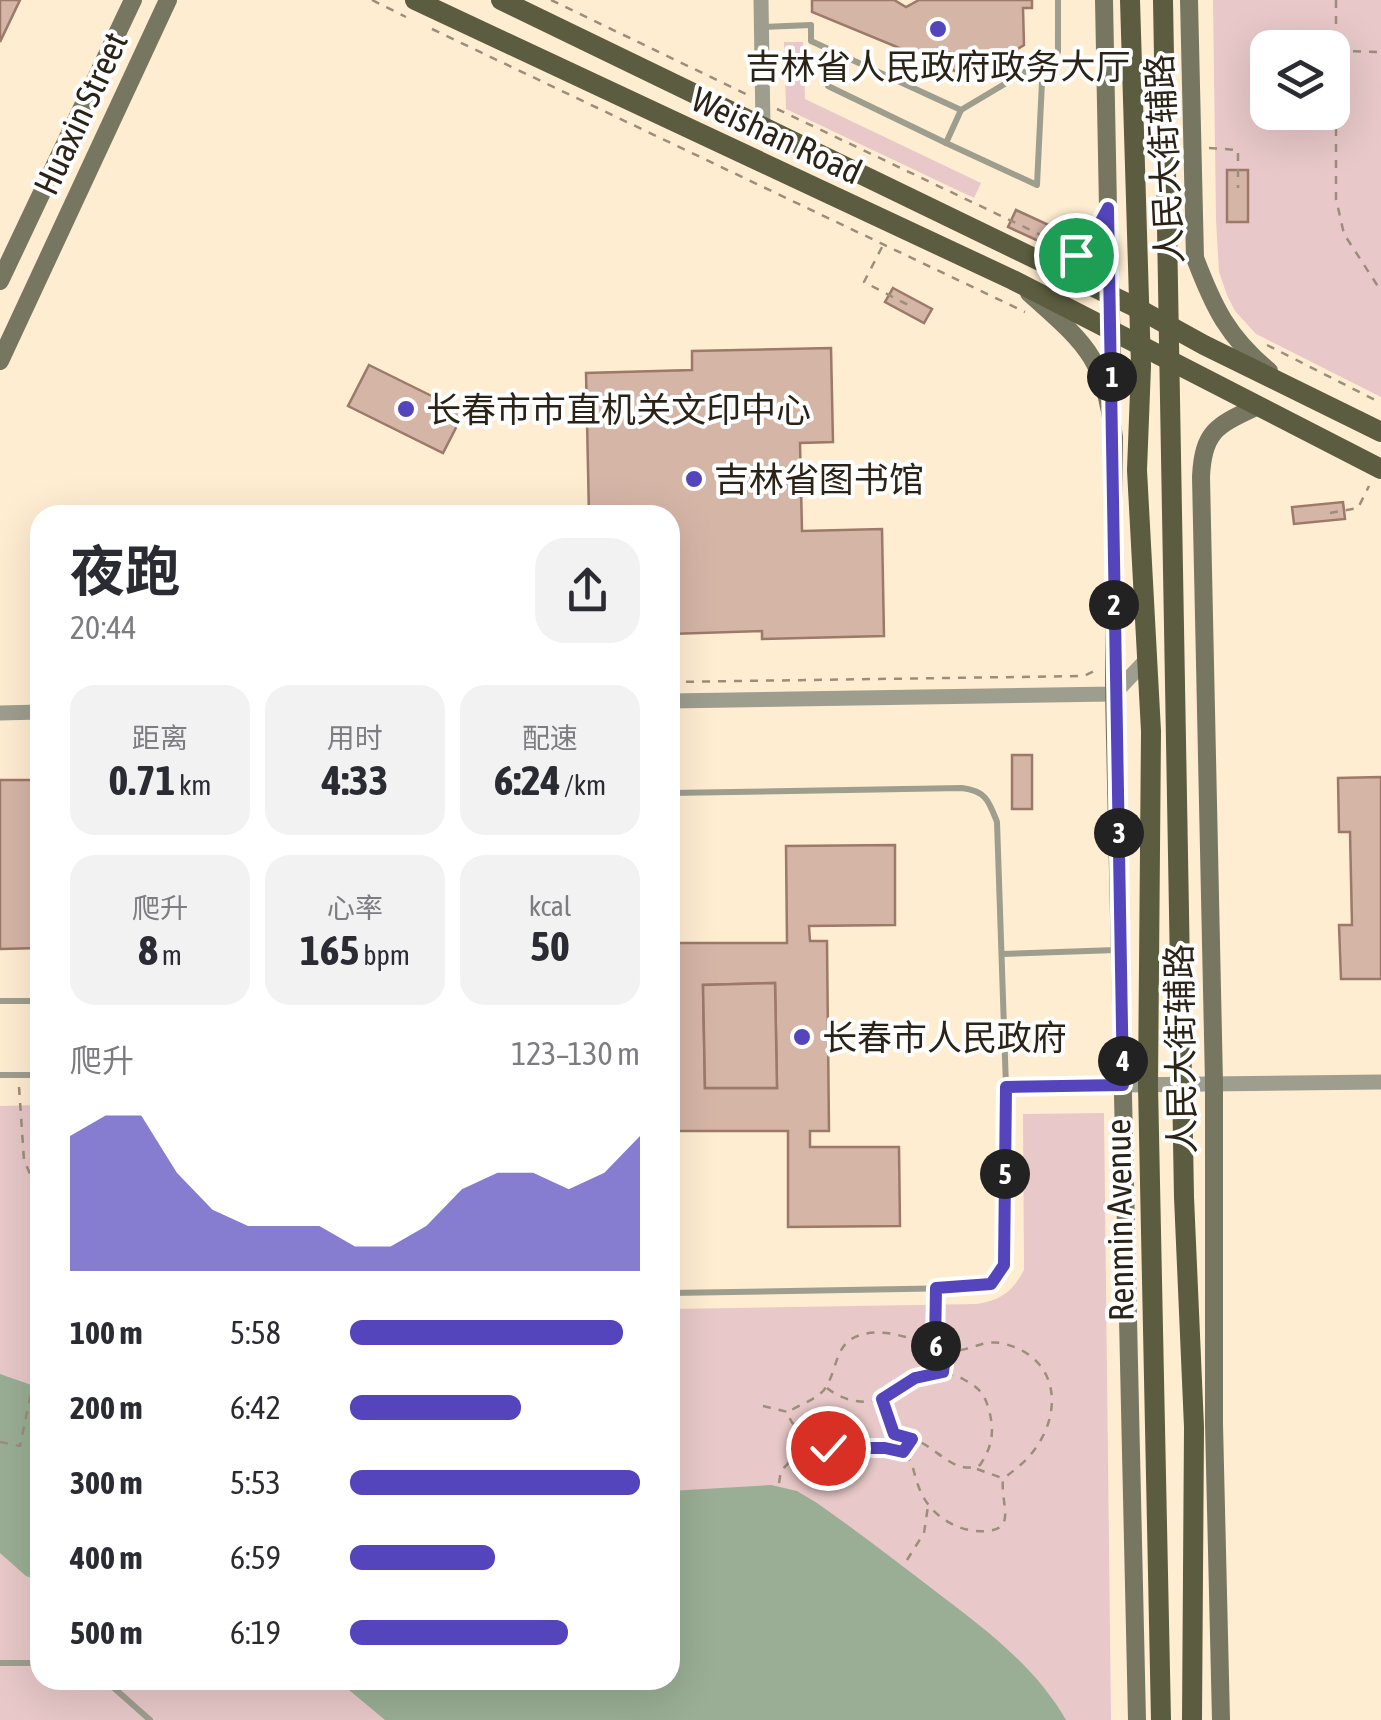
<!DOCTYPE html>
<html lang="zh">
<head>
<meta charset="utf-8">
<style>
  body { margin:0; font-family:"Asap Condensed","Noto Sans SC",sans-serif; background:#f2f2f3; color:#2b2b33; height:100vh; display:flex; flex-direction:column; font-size:38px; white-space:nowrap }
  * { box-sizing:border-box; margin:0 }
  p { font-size:32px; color:#7c7c81 }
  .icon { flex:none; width:55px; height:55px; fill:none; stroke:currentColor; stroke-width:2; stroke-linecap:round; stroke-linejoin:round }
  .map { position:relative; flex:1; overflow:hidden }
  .panel { position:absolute; left:30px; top:505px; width:650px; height:1185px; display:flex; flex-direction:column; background:#fff; border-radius:30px; box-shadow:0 10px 40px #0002 }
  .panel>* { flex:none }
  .controls { position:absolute; left:1250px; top:30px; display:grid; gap:20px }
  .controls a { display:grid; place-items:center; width:100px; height:100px; border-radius:20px; background:#fff; box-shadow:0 10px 40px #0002; font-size:50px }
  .pin { position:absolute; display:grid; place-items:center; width:85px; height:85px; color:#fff; margin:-42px; border:5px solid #fff; border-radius:50%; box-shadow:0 2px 10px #0007 }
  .km { position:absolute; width:50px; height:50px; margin:-25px; border-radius:50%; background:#222; color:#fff; font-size:28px; line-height:50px; text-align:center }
  .round { display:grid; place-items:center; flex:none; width:105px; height:105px; border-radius:30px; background:#f2f2f3 }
  .summary { display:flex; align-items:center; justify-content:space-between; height:170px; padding:0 40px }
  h1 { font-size:55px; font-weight:700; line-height:75px }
  .figures { display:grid; grid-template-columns:repeat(3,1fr); gap:15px; height:170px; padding:10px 40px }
  .figures div { display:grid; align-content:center; border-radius:25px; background:#f2f2f3; text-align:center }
  .figures b { font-size:42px; font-weight:700 }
  .figures small { font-size:28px; font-weight:400 }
  .figures p { font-size:28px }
  .chart { height:280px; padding:20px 40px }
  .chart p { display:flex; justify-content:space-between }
  .chart svg { width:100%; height:180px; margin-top:10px; fill:#5445bd; opacity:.7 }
  ul { padding:0 40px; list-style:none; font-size:32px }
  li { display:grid; grid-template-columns:160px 120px 1fr; align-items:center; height:75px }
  li i { height:25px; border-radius:12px; background:#5445bd }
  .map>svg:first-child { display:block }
</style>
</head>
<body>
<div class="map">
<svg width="1381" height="1720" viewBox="0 0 1381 1720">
  <rect width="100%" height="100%" fill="#ffedd2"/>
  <g fill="#e8c8c9" fill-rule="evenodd">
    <path d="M 1213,0 L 1381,0 L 1381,397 L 1256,334 L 1235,311 L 1227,295 L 1219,272 L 1216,220 ZM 1268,48 L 1332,48 L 1332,112 L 1268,112 Z"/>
    <polygon points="784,42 803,42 805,99 981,183 974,198 786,109"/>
    <path d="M 40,1105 L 40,1680 L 670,1680 L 670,1309 L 976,1304 C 1001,1300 1012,1292 1024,1270 L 1023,1114 L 1104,1113 L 1111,1720 L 0,1720 L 0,1106 Z"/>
  </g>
  <g fill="#99ae94">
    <polygon points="0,1374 40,1388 40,1581 26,1576 0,1553"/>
    <path d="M 771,1485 L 797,1491 L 817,1503 C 857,1531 896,1561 935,1591 C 985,1629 1034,1665 1066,1720 L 385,1720 L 337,1680 L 670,1680 L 670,1491 Z"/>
  </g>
  <g fill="#d5b5a6" stroke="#9c7969" stroke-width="2.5" fill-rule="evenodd">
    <polygon points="0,0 20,0 0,42"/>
    <polygon points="812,0 894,0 906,7 919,0 1032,0 1032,8 1023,8 1024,45 972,78 812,12"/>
    <rect x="1227" y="170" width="21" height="52"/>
    <polygon points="1016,210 1064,232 1056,249 1008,227"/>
    <polygon points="893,288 932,309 924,323 885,302"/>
    <polygon points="831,348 833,442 800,443 802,531 882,529 884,636 762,639 762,631 670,634 670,515 589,515 586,373 692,370 692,351"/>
    <polygon points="369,365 464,412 443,453 348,406"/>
    <polygon points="1343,502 1345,519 1294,524 1292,507"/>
    <rect x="1012" y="755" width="20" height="54"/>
    <polygon points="1381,777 1381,979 1341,979 1339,925 1352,925 1350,832 1339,832 1338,778"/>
    <polygon points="0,780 40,780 40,948 0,949"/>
    <path d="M 895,845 L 895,925 L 809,926 L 810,941 L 827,941 L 829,1131 L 810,1131 L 810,1147 L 899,1147 L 900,1226 L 788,1227 L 788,1131 L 670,1131 L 670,943 L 787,943 L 786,846 ZM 775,983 L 777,1088 L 705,1088 L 703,985 Z"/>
    <polygon points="775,983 777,1088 705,1088 703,985"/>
  </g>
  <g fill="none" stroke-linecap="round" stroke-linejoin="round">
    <g stroke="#9b8e7a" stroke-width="2.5" stroke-dasharray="8 8" stroke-linecap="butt">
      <polyline points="372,0 406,17"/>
      <polyline points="551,0 748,95"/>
      <polyline points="1336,0 1336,199 1344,234 1381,291"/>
      <polyline points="432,29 1025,312"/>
      <polyline points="1337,51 1381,52"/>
      <polyline points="777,109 1041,235"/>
      <polyline points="1209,148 1238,150 1238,188"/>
      <polyline points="882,247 864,282 912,307"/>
      <polyline points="1267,345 1381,403"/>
      <polyline points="1330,513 1358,508 1369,486"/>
      <polyline points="670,682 1084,676 1094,671 1097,665"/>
      <polyline points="19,1087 24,1160 40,1197"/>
      <polyline points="935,1344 936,1302"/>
      <polyline points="943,1371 946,1349"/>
      <path d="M 827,1388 C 840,1399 861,1405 878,1400 C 885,1397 885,1396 891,1391 C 911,1377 941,1367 963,1379 C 976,1386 984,1392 988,1407 C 995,1429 993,1446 980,1465 C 957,1475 941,1453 922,1443 C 914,1439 906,1439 898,1437 L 881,1399"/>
      <path d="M 763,1406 L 788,1412 C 790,1424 797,1428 806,1436 C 837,1464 876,1438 901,1452 C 914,1459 913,1473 918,1485 C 926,1510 949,1528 975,1531 C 1021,1534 1000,1507 1003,1479 C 1013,1471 1024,1463 1032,1453 C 1064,1413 1059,1358 1005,1344 C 983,1338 970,1352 953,1350 C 925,1346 893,1327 864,1334 C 834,1341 839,1366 826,1387 C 820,1398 799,1405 788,1412"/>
      <polyline points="0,1442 20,1446 40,1350"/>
      <polyline points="977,1469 1002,1478"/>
      <polyline points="779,1483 781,1471 809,1441"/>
      <polyline points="907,1560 924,1533 928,1506"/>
    </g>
    <g stroke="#9e9e8f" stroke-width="6">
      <polyline points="763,27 811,25 811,41 961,110 946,143 828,86 828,49"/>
      <polyline points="961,110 1058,52 1058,0"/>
      <polyline points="946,143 1037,185 1043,61"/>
      <path d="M 670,793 L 962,788 C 986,791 989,801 997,822 L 1006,1087 L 1005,1265 L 991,1284 L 960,1288 L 670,1293"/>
      <polyline points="670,807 671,793"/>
      <polyline points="1002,954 1116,950"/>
      <polyline points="0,1001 40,1001"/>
      <polyline points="0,1075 40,1075"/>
      <polyline points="1006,1087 1120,1085"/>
      <polyline points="0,1663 40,1663"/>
      <polyline points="105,1680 150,1720"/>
    </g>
    <g stroke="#9e9e8f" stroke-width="15">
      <polyline points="761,0 763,127"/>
      <polyline points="670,701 1114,694 1149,657"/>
      <polyline points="0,713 40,712"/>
      <polyline points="1123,1085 1381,1082"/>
    </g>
    <g stroke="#777761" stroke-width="18">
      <path d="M 1189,0 L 1195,258 C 1214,308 1228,337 1269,371"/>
      <polyline points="1108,208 1113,387"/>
      <path d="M 1044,259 L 1061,263 C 1085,250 1096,231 1108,208 L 1104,0"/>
      <polyline points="0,281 133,0"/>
      <path d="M 1029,293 C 1088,346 1103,356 1114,437 L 1114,694 L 1137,1720"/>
      <polyline points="0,361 168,0"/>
      <path d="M 1221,1720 L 1214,1424 L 1214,1083 L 1201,477 C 1203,430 1218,425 1258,406"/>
    </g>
    <g stroke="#5c5c40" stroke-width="20">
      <polyline points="415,0 1013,280 1381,469"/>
      <polyline points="501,0 1137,308 1204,345 1381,432"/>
      <polyline points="1130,0 1141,366 1137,470 1151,731 1148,1085 1161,1720"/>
      <polyline points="1163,0 1184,1197 1194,1427 1192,1720"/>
    </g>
  </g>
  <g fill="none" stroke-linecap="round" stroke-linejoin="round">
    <defs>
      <polyline id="route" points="828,1448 885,1448 903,1452 912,1439 894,1434 882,1399 915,1378 943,1372 946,1348 935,1346 936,1288 991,1284 1004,1265 1006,1087 1123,1085 1108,208 1094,234 1076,255"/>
    </defs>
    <use href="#route" stroke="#fff" stroke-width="20"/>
    <use href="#route" stroke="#5445bd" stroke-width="12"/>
  </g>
  <g fill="#5445bd" stroke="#fff" stroke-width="4">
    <circle cx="938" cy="29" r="10"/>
    <circle cx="406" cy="409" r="10"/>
    <circle cx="694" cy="479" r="10"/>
    <circle cx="802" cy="1037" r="10"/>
  </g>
  <g text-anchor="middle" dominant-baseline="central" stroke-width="8" stroke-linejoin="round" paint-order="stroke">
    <g font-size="35" fill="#2b2317" stroke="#fff" text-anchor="start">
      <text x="938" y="66" text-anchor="middle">吉林省人民政府政务大厅</text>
      <text x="426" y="409">长春市市直机关文印中心</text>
      <text x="714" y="479">吉林省图书馆</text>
      <text x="822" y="1037">长春市人民政府</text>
    </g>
    <g font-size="35" fill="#2b2317" stroke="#fff">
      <text transform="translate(80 113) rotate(-65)">Huaxin Street</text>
      <text transform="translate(777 135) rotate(25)">Weishan Road</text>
      <text transform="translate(1164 159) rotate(-93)">人民大街辅路</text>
      <text transform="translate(1180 1049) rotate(-91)">人民大街辅路</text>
      <text transform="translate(1119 1220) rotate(-91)">Renmin Avenue</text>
    </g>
  </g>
</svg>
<div class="controls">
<a><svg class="icon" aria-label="layers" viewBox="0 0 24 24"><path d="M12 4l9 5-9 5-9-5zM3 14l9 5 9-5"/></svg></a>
</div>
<div class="pin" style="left:1076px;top:255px;background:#1e9e55"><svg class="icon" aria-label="arrive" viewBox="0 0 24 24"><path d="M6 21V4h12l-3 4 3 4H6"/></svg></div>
<div class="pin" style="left:828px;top:1448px;background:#d93025"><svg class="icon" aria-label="check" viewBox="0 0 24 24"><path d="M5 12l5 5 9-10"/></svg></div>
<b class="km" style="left:1112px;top:377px">1</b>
<b class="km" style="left:1114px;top:605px">2</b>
<b class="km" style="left:1119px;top:833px">3</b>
<b class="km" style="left:1123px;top:1061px">4</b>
<b class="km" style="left:1005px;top:1174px">5</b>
<b class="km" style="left:936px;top:1346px">6</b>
<section class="panel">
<div class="summary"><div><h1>夜跑</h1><p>20:44</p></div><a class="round"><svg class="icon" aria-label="share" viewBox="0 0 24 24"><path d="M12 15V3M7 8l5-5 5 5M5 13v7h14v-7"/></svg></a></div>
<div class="figures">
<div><p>距离</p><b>0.71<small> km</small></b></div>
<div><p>用时</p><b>4:33</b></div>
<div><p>配速</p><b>6:24<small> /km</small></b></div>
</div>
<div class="figures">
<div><p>爬升</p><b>8<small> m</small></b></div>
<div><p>心率</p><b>165<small> bpm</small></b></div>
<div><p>kcal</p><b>50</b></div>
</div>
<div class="chart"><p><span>爬升</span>123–130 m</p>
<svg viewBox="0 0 160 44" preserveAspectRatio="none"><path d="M0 44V11L10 6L20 6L30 20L40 29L50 33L60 33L70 33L80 38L90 38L100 33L110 24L120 20L130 20L140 24L150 20L160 11V44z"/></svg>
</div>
<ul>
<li><b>100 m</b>5:58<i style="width:94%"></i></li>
<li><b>200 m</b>6:42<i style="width:59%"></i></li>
<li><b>300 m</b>5:53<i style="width:100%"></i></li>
<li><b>400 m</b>6:59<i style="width:50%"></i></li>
<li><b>500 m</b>6:19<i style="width:75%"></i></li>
</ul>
</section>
</div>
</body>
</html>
